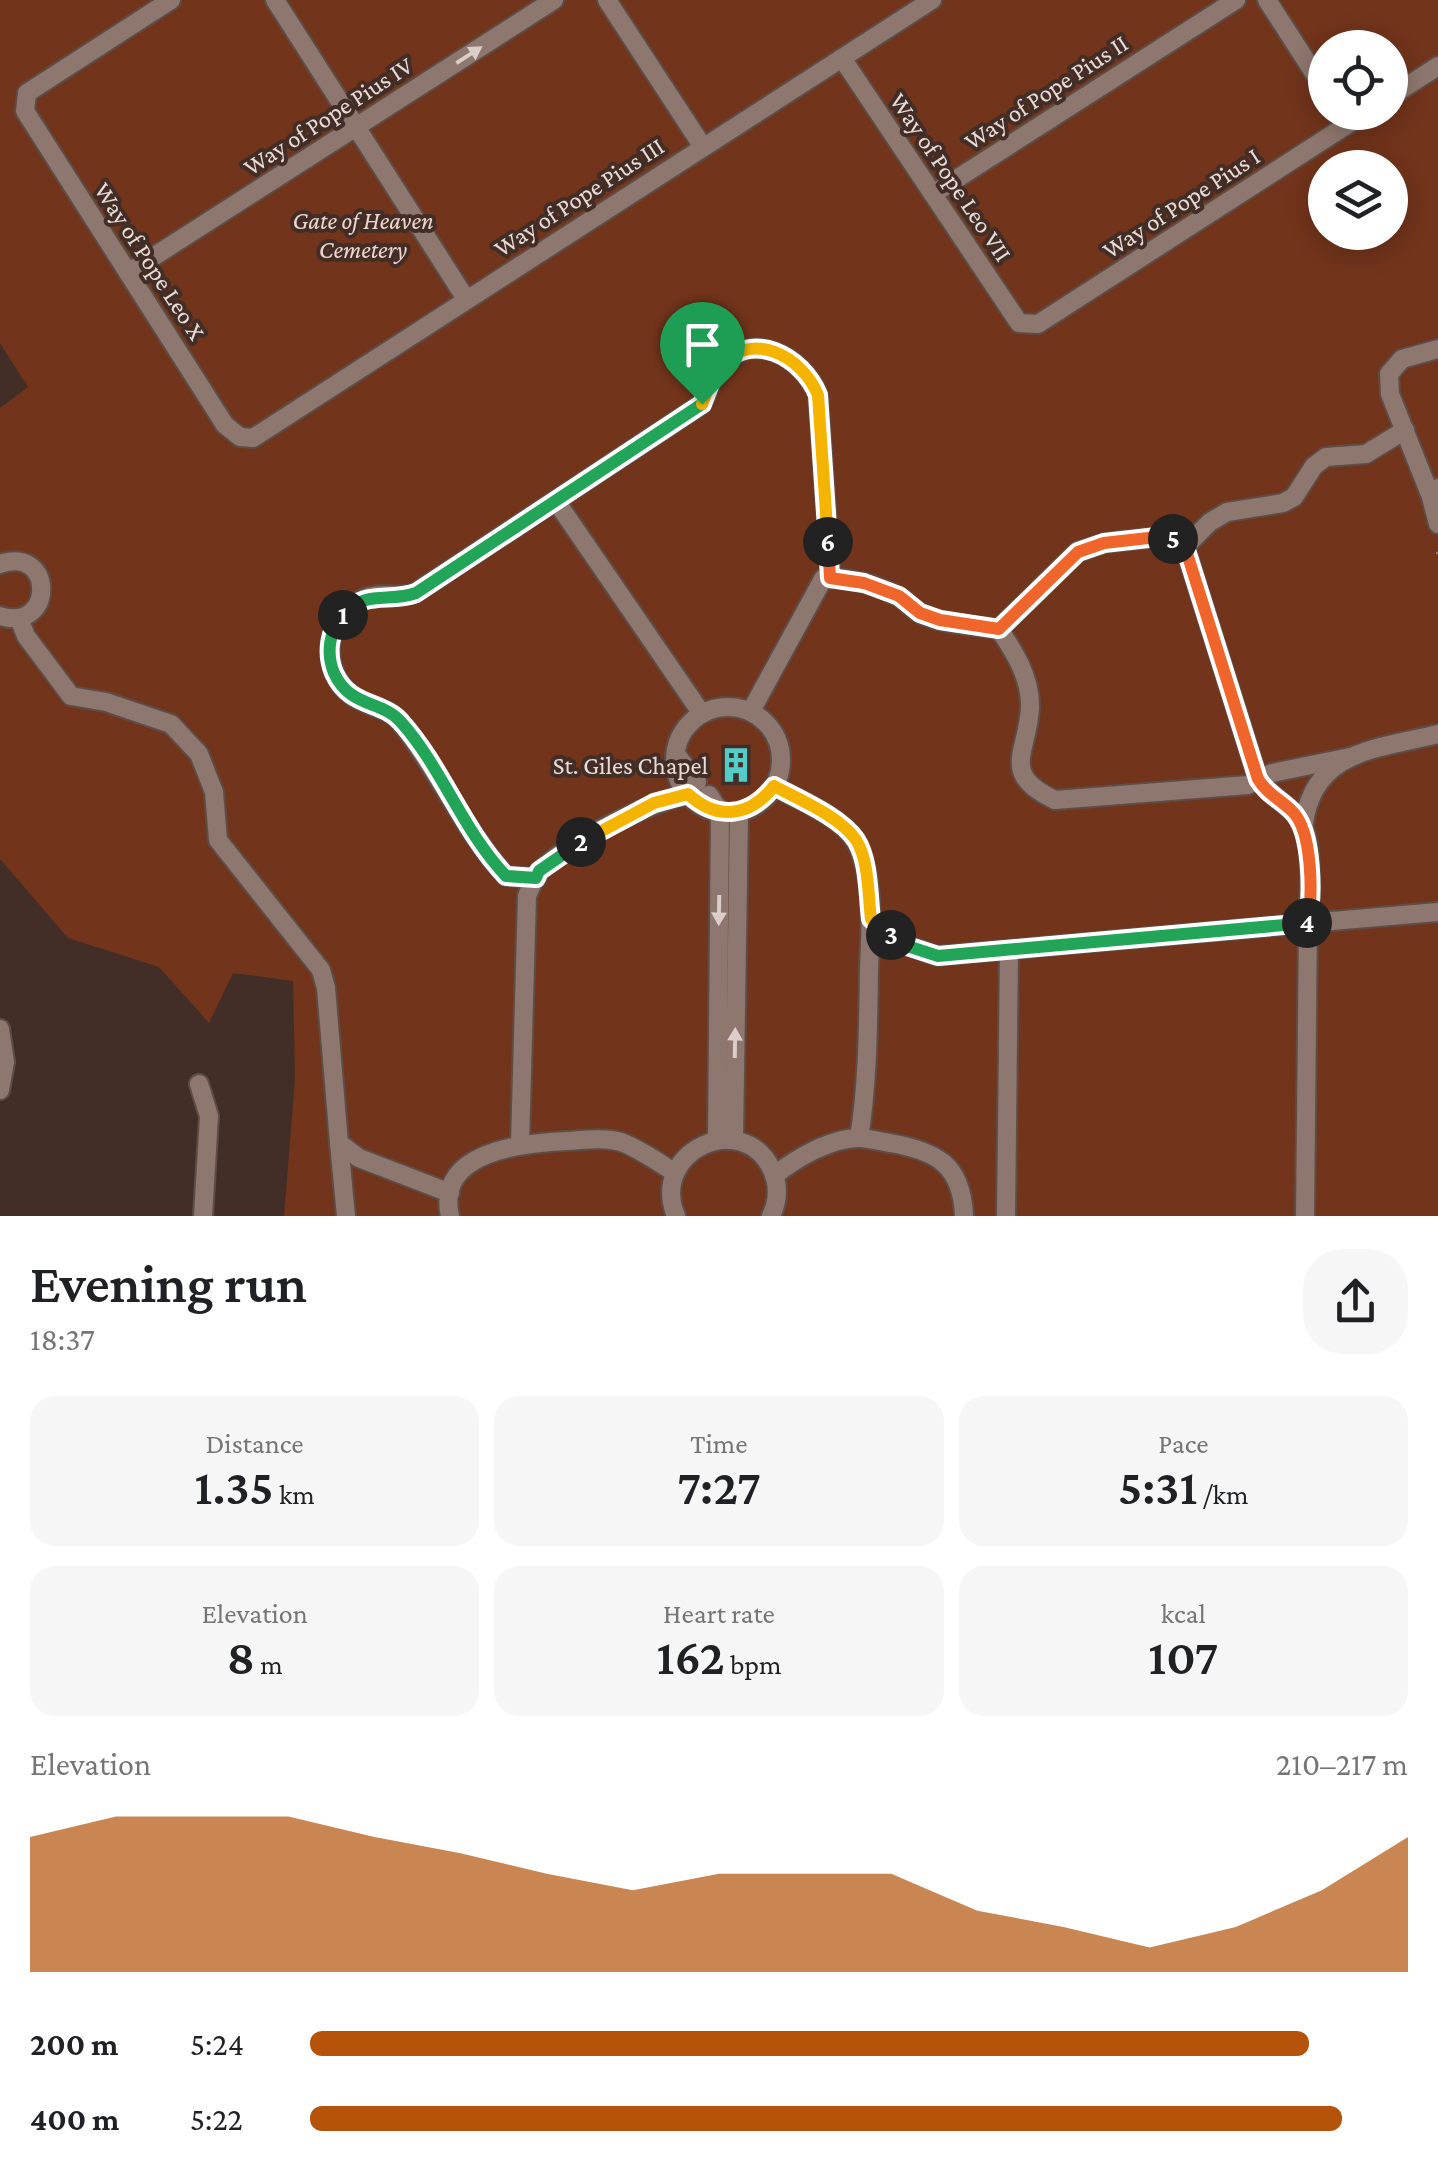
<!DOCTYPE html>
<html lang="en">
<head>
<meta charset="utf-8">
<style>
  body { margin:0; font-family:"Crimson Pro",serif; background:#f6f6f6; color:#202124; height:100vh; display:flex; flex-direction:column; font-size:38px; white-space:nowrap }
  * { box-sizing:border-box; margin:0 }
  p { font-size:32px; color:#757577 }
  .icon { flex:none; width:55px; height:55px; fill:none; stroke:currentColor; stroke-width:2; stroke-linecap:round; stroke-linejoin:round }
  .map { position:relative; height:1216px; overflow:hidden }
  .drawer { display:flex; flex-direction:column; background:#fff; flex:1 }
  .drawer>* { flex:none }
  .controls { position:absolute; left:1308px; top:30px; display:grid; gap:20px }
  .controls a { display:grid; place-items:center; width:100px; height:100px; border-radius:50%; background:#fff; box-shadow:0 5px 25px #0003; font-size:50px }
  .pin { position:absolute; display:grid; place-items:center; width:85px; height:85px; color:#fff; margin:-102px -42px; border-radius:50% 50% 50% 0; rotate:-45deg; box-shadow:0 0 10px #0007 }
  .pin .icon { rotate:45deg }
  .km { position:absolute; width:50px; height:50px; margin:-25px; border-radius:50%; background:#222; color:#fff; font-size:28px; line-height:50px; text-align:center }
  .round { display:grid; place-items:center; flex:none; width:105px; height:105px; border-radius:40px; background:#f6f6f6 }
  .headline { display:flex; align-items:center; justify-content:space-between; height:170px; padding:0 30px }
  h1 { font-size:55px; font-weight:600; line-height:75px }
  .figures { display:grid; grid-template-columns:repeat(3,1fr); gap:15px; height:170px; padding:10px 30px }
  .figures div { display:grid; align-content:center; border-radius:25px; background:#f6f6f6; text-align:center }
  .figures b { font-size:50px; font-weight:600 }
  .figures small { font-size:28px; font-weight:400 }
  .figures p { font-size:28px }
  .chart { height:280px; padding:20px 30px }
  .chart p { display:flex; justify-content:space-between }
  .chart svg { width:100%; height:180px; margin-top:10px; fill:#b45309; opacity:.7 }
  ul { padding:0 30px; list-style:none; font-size:32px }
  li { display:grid; grid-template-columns:160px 120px 1fr; align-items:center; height:75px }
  li i { height:25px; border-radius:12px; background:#b45309 }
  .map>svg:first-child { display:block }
</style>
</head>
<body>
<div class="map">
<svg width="1438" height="1216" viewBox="0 0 1438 1216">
  <rect width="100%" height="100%" fill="#422e26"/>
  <path fill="#72341b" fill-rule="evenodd" d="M 0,0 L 1438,0 L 1438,1216 L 284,1216 L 295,1079 L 293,981 L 233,973 L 209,1023 L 159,967 L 68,938 L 0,859 L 0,408 L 28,387 L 0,343 ZM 1325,48 L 1390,48 L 1390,112 L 1325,112 ZM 1325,168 L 1390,168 L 1390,232 L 1325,232 Z"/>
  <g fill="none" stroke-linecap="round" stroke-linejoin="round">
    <defs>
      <g id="minor">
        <polyline points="171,0 27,93 25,111 225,425 240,437 253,438 932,0"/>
        <polyline points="275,0 466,299"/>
        <polyline points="607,0 703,147"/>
        <polyline points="1267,0 1325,90"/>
        <polyline points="842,58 1019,323 1038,324 1367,112"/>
        <polyline points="1390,97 1438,66"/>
        <polyline points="933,194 1236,0"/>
        <polyline points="128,273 554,0"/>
        <polyline points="1438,488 1431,497 1438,524"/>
        <polyline points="1431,497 1390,394 1389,374 1402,359 1438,349"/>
        <polyline points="556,501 702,714"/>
        <polyline points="1185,547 1210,522 1227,512 1283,503 1294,497 1314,466 1326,457 1366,454 1405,430"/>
        <path d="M 0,564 C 55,545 55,633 0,616"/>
        <polyline points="19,618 26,636 71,696 106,702 171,724 199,754 214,792 218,840 321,970 326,988 339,1143 359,1158 450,1193"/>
        <circle cx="728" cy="760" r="53"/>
        <path d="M 751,711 L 823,579 C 847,576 880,585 901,598 C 907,602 913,610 920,613 C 942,625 974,625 999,629"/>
        <polyline points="679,758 697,782"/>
        <path d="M 775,787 C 798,799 844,818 856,842 C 876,879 870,930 869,970 C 868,1026 868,1082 859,1138"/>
        <polyline points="709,795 720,812 717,1140"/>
        <path d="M 1304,824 C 1313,750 1378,749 1438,734"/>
        <path d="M 536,878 L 506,876 C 465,832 439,772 402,724 C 390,707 365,707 350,694 C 319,668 325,615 363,599 C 381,591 398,599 415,593 L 702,404 C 707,393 711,377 718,368 C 751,328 803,356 818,395 L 831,578"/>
        <path d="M 871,919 L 901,943 L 937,956 L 1308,923 C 1309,897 1315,839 1299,819 C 1287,803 1269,796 1258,779 L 1248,785 L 1055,800 C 999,774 1028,752 1030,708 C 1031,678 1015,653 999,629 L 1077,552 L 1104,543 L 1166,536 L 1185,547 L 1258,779 L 1272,773 L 1350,757"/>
        <polyline points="0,1029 5,1062 0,1090"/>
        <polyline points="199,1084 209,1116 203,1216"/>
        <polyline points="734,1140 739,812"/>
        <polyline points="339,1143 346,1216"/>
        <path d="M 520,1143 L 527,896 C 531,887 535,875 542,869 C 573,838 646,805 688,794"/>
        <path d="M 774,1176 C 796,1158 831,1138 859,1138 C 869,1138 881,1142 890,1143 C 937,1151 962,1165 964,1216"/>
        <path d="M 450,1216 C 435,1151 523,1143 567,1141 C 585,1140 604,1137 621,1142 C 640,1149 658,1162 675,1173"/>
        <path d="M 676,1216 C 649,1151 743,1108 772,1170 C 779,1185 778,1201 771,1216"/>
        <polyline points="1006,1216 1009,950"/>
        <polyline points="1305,1216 1308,923 1438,912"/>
      </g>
    </defs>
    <use href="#minor" stroke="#5e4d47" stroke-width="22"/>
    <polyline stroke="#8b7a74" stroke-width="2.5" stroke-dasharray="2.5 8" stroke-linecap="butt" points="1436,553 1438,553"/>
    <use href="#minor" stroke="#8e776e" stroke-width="18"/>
  </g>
  <defs><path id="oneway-solid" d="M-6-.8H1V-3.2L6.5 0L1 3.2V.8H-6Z" transform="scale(2.5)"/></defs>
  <g fill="#dbcdc7">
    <use href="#oneway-solid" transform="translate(469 55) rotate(-33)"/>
    <use href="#oneway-solid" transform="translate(719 910) rotate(91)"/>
    <use href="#oneway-solid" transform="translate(735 1043) rotate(-89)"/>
  </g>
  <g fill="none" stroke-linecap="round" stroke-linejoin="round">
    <defs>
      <path id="split-1" d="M 343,615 C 365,589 389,603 416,593 L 702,404"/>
      <path id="split-2" d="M 343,615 C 329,630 326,654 334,673 C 350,708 382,700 401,722 C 442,768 463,831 506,876 L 536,878 L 539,871 L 581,842"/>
      <path id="split-3" d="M 581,842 L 654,803 L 688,794 C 717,821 750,817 774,786 C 798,799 841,817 856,840 C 869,860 868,895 871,919 L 891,935"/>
      <polyline id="split-4" points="891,935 901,944 938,956 1307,923"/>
      <path id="split-5" d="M 1173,539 L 1185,547 L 1258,779 C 1267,794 1280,799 1292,811 C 1313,831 1313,897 1307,923"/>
      <polyline id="split-6" points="828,542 830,578 864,583 899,596 920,613 940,620 999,629 1078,552 1104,543 1166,536 1173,539"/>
      <path id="split-7" d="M 702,404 C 707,393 711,377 718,368 C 751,328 802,356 818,395 L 828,542"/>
    </defs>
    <use href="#split-1" stroke="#fff" stroke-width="20"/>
    <use href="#split-2" stroke="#fff" stroke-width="20"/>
    <use href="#split-3" stroke="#fff" stroke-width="20"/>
    <use href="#split-4" stroke="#fff" stroke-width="20"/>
    <use href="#split-5" stroke="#fff" stroke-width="20"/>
    <use href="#split-6" stroke="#fff" stroke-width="20"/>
    <use href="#split-7" stroke="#fff" stroke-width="20"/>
    <use href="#split-1" stroke="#22a559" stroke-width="12"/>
    <use href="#split-2" stroke="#22a559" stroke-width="12"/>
    <use href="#split-3" stroke="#f5b400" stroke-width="12"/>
    <use href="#split-4" stroke="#22a559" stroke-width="12"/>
    <use href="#split-5" stroke="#f0652b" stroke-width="12"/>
    <use href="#split-6" stroke="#f0652b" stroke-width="12"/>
    <use href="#split-7" stroke="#f5b400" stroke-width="12"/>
  </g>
  <defs>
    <symbol id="building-bare" viewBox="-9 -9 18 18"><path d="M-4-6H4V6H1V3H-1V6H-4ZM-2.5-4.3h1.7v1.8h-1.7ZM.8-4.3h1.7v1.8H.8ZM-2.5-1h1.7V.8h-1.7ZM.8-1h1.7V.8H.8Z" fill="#54cdc8" stroke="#422e26" stroke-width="2.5" paint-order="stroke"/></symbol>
  </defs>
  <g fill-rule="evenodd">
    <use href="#building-bare" x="711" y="740" width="50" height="50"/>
  </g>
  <g text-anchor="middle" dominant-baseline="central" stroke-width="8" stroke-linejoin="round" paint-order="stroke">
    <g font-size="25" fill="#e9dcd7" stroke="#422e26">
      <text transform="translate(1046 92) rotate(-33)">Way of Pope Pius II</text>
      <text transform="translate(328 116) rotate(-33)">Way of Pope Pius IV</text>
      <text transform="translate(951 177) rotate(56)">Way of Pope Leo VII</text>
      <text transform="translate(579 197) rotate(-33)">Way of Pope Pius III</text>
      <text transform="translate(1181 203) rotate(-33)">Way of Pope Pius I</text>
      <text transform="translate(150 261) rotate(57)">Way of Pope Leo X</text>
    </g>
    <g font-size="25" font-style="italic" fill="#efd6cc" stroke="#422e26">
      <text x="363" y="220">Gate of Heaven<tspan x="363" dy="29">Cemetery</tspan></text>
    </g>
    <g font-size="25" fill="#e9dcd7" stroke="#422e26" text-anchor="end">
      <text x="708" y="765">St. Giles Chapel</text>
    </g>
  </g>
</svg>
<div class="controls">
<a><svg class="icon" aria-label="locate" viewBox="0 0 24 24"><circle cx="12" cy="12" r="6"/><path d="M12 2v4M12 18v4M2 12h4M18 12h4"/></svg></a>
<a><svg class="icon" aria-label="layers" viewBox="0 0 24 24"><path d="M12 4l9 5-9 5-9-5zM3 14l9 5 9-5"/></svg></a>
</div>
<div class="pin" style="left:702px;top:404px;background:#1e9e55"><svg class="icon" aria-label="arrive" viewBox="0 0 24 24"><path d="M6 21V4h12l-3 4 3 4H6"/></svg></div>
<b class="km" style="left:343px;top:615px">1</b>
<b class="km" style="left:581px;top:842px">2</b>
<b class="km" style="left:891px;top:935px">3</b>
<b class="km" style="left:1307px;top:923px">4</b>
<b class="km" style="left:1173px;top:539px">5</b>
<b class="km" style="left:828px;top:542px">6</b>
</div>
<section class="drawer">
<div class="headline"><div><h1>Evening run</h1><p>18:37</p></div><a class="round"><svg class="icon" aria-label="share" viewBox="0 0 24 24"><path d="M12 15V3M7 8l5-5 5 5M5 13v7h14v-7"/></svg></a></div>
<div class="figures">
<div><p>Distance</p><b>1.35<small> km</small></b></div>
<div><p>Time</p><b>7:27</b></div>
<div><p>Pace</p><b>5:31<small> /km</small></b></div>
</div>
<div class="figures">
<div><p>Elevation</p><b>8<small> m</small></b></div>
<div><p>Heart rate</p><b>162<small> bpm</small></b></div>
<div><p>kcal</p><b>107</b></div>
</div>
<div class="chart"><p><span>Elevation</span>210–217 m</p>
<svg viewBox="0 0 160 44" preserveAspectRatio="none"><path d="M0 44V11L10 6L20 6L30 6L40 11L50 15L60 20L70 24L80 20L90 20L100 20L110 29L120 33L130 38L140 33L150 24L160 11V44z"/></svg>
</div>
<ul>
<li><b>200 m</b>5:24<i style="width:91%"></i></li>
<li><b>400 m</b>5:22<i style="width:94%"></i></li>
</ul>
</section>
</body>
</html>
